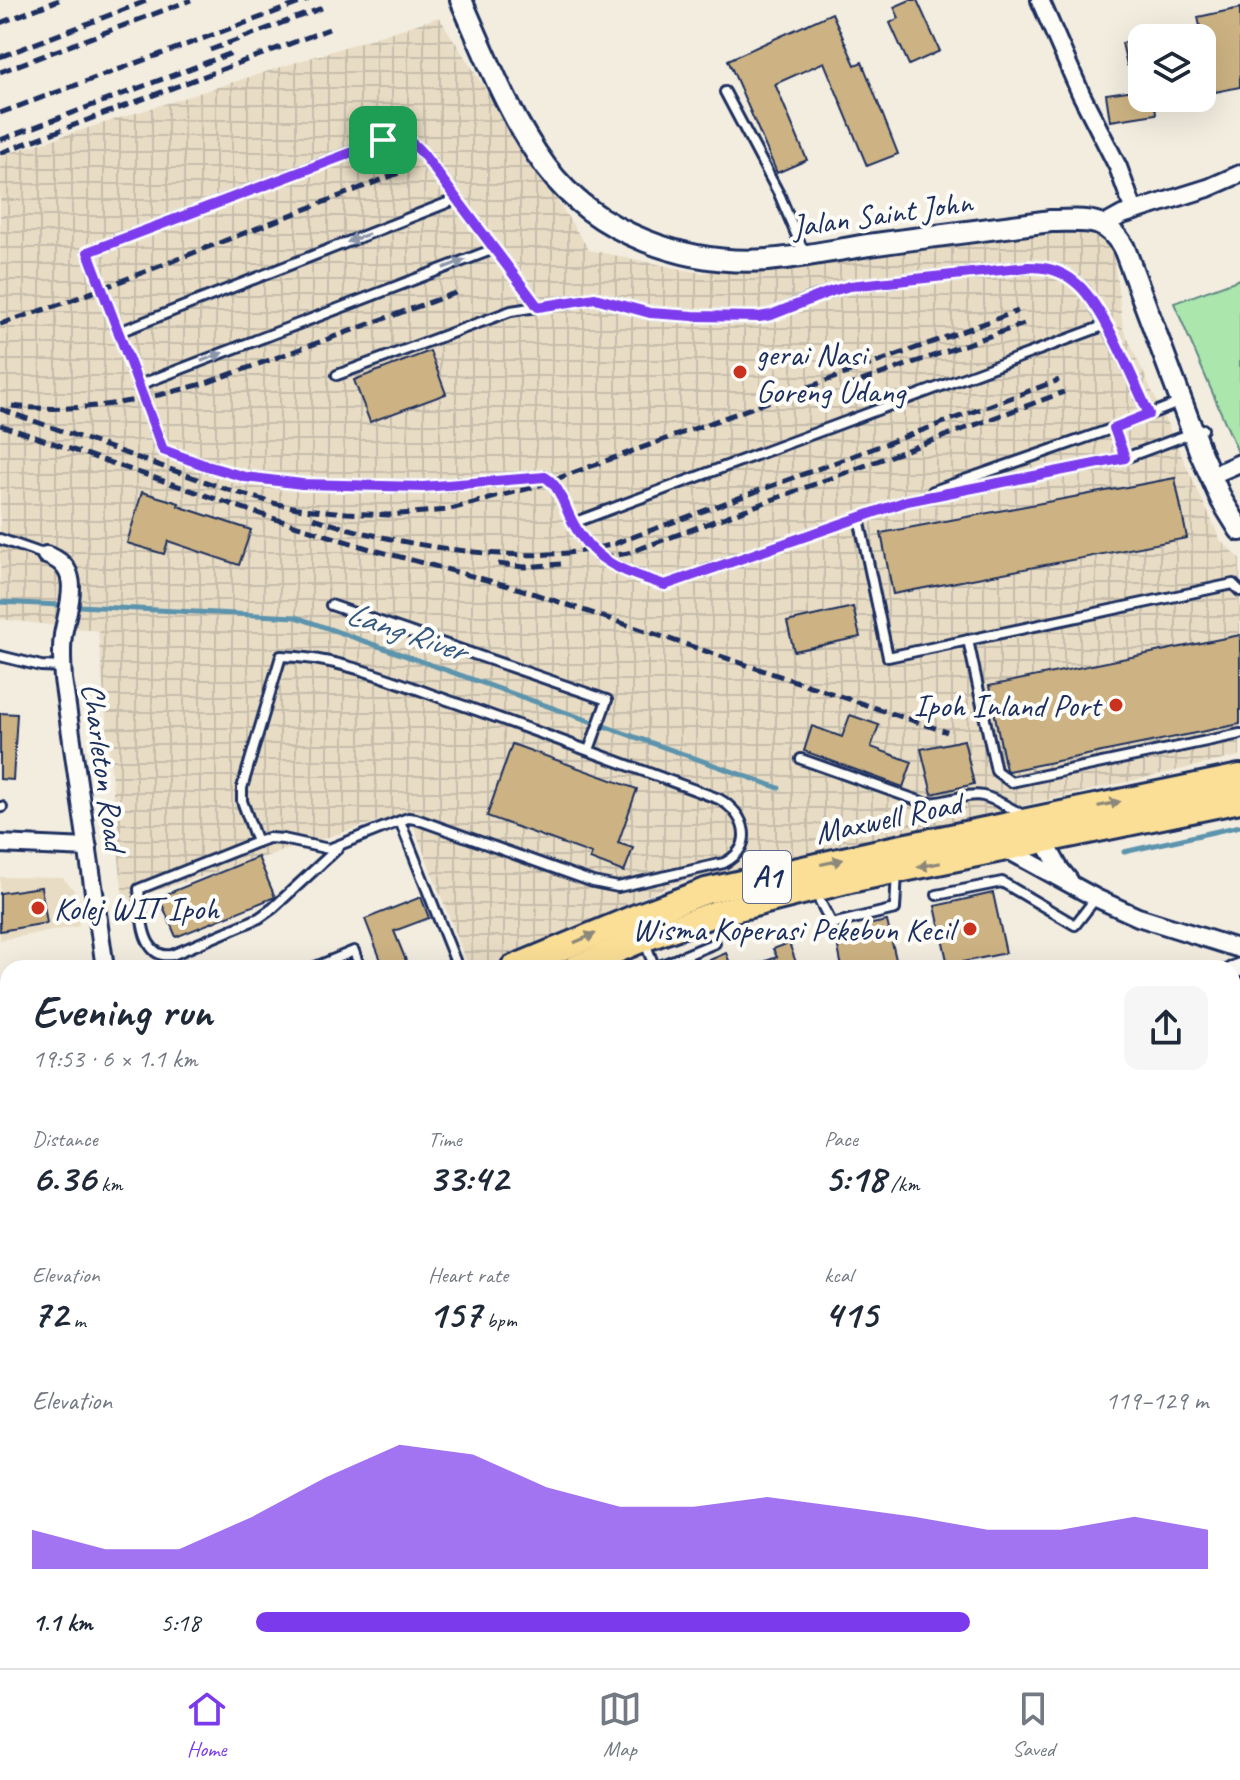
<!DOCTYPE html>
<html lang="en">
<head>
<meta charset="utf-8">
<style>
  body { margin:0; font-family:Caveat,sans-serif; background:#f6f6f7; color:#1f2937; height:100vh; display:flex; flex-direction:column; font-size:30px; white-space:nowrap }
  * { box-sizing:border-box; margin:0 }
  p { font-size:26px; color:#747a83 }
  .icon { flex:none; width:44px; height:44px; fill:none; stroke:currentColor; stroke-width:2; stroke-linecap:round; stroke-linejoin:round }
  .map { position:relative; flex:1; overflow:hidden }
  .sheet { position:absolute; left:0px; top:960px; width:1240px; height:708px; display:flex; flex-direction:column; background:#fff; border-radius:24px 24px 0 0; box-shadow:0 8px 32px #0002 }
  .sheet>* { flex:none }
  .fabs { position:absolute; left:1128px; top:24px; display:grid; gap:16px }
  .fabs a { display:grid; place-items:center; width:88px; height:88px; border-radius:16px; background:#fff; box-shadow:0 8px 32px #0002; font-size:40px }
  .pin { position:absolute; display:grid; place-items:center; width:68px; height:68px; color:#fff; margin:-34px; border-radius:16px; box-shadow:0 4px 12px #0006 }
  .round { display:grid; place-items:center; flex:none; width:84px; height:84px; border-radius:16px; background:#f6f6f7 }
  .overview { display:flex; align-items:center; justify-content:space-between; height:136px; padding:0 32px }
  h1 { font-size:44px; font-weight:700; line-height:60px }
  .stats { display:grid; grid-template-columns:repeat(3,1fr); gap:12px; height:136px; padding:8px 32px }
  .stats div { display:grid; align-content:center }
  .stats b { font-size:40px; font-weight:700 }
  .stats small { font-size:22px; font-weight:400 }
  .stats p { font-size:22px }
  .chart { height:224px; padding:16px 32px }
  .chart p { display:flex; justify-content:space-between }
  .chart svg { width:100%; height:144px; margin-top:8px; fill:#7c3aed; opacity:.7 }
  ul { padding:0 32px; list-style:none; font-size:26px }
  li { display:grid; grid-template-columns:128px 96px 1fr; align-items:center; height:60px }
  li i { height:20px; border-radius:10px; background:#7c3aed }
  .tab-bar { display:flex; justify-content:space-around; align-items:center; height:112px; border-top:2px solid #e0e1e3; background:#fff; font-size:22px; color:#747a83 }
  .tab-bar a { display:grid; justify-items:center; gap:4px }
  .tab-bar .active { color:#7c3aed }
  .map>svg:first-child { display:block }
</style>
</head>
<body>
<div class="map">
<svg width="1240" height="1668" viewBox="0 0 1240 1668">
  <defs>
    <pattern id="industrial-grid" width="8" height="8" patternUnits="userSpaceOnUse" patternTransform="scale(2)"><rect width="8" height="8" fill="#e8dcc4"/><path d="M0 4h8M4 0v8" fill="none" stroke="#c6bdab"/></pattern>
  </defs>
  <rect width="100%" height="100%" fill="#f3ede0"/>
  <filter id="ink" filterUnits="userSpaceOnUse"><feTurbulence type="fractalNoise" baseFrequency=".0125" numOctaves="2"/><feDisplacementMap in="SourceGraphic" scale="16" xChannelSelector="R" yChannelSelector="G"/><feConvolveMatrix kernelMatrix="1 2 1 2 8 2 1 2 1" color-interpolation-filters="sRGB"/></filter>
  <g filter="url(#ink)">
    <g fill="#e8dcc4">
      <polygon points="0,877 63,878 74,890 79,926 0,940"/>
      <polygon points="8,1008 8,1161 0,1164 0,1009"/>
      <polygon points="1240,1182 1240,1318 1232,1323 1232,1187"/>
    </g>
    <polygon fill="url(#industrial-grid)" points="439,17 589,250 701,273 1110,227 1123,328 1221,541 1240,558 1240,756 790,859 676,883 481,968 469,968 408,812 123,901 98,631 0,619 0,156"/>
    <g fill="#abe7ac" stroke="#638b85" stroke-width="2">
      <polygon points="1240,279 1240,457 1174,303"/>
      <polygon points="1240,999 1240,1169 1232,1174 1232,1003"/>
    </g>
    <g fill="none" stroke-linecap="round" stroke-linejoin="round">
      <g stroke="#5c94ad" stroke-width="5">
        <polyline points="0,602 296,617 779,788"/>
        <polyline points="1124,852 1240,826"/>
      </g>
    </g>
    <g fill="#cdb383" stroke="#1b2f5e" stroke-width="2">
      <polygon points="910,0 917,0 940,51 909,65 890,23 899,18 894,7"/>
      <polygon points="1240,8 1240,87 1215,92 1208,59 1202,60 1202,36 1198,17"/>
      <polygon points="832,13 855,65 862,62 898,154 867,166 824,62 775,84 807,160 777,173 728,60"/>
      <polygon points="1142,39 1142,62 1127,65 1122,43"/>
      <polygon points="1142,89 1142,98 1154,98 1156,114 1110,121 1106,94"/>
      <polygon points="430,351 446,394 370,422 354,380"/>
      <polygon points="1175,478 1187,538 893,594 881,533"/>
      <polygon points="142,492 179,503 178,506 251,530 239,565 168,541 164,554 127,543"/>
      <polygon points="853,607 860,637 794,651 787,622"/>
      <polygon points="1240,635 1240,724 1008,771 1006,770 989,686"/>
      <polygon points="0,713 17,714 13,780 0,779"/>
      <polygon points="850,715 879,725 871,747 912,762 903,787 804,751 812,726 842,737"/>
      <polygon points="964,740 974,784 932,794 921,749"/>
      <polygon points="512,744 637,789 618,843 633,848 624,872 590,859 592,854 487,816"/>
      <polygon points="258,857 275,897 176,937 159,897"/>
      <polygon points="41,887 47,923 0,931 0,893"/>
      <polygon points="993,893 1006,953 948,965 935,906"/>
      <polygon points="421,897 429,918 394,931 409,968 384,968 365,919"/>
      <polygon points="887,921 898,968 842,968 837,942 869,935 867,925"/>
      <polygon points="789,943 798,968 753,968 752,966 777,957 773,949"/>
      <polygon points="726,953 732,968 691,968"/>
    </g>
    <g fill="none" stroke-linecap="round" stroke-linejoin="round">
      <defs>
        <g id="service">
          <polyline points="725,92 780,196 801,246"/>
          <path d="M 538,307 L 423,154 C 409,139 403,133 383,140 L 88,252 L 163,450 L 207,466 L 245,477 L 302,484 L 423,487 L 545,477 C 561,486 563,504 571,519 C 592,562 622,571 665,585 L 907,501 L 1125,458"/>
          <polyline points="119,332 457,199"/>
          <path d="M 337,375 L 511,311 L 595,298 L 650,313 L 693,316 L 759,317 L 771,315 L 814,297 L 850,286 L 1028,267 C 1046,267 1061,270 1075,282 C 1086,289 1092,301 1098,312 C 1118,344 1133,379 1149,414"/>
          <polyline points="139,385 494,249"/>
          <polyline points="1181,402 1114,428 1125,458 1203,429"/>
          <polyline points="933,491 1114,428"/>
          <polyline points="859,518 888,657 1233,584 1240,591"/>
          <polyline points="573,523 1106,325"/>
          <polyline points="0,539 46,555"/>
          <polyline points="331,605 607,700 589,750"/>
          <polyline points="968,640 996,771 1011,782 1240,734"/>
          <polyline points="0,656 41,666 61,667"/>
          <path d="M 801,759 L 925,803 C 944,804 967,792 983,796 C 997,799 1012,810 1025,816"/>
          <polyline points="0,807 2,807"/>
          <path d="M 400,821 L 408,818 L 416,819 L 593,882 L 618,887 L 724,863 C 756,847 746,814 719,799 C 630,766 542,733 453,702 C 398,683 340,657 281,656 L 242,788 L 242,801 L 257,842 L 269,838 L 283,839 L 329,849 L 400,821 L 458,968"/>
          <path d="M 257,842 L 139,889 C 141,910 140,960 172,955 L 259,918 L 273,908 L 338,848"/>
          <polyline points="815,892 832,924 895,909 897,872"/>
          <polyline points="937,895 1002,882 1075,925 1096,898"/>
          <polyline points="645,943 655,968"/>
          <polyline points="313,968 354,951 360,968"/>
          <polyline points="655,968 715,943"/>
          <polyline points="0,1153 8,1150"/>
          <polyline points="1232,1394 1240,1396"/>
          <polyline points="1232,1430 1240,1432"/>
          <polyline points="0,1481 8,1502"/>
          <polyline points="1232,1539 1240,1541"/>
          <polyline points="0,1565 3,1551 8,1549"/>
          <polyline points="0,1583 4,1587 8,1587"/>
        </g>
        <g id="minor">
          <polyline points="1040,0 1081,94 1118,167 1134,211"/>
          <polyline points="1104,225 1122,215 1208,188 1240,174"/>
          <polyline points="1210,476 1240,463"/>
          <path d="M 46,555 C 85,567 68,605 63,635 C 61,650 62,664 63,679 L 105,968"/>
          <polyline points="1041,835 1060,869 1069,880"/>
          <polyline points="0,844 88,848"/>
          <polyline points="1006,849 1096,898 1138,917 1240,949"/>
          <polyline points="1232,971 1240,967"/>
          <polyline points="0,1334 8,1353"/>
          <polyline points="0,1626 8,1626"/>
          <polyline points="137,1660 140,1668"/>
          <polyline points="861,1660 959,1668"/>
          <polyline points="436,1668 436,1660"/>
          <polyline points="1073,1668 1074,1660"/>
        </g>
        <path id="tertiary" d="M 461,0 C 486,56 509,117 546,167 C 596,234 687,266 768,260 C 804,257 840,249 876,244 C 934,236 992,229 1051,221 C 1085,221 1105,215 1124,248 L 1201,454 L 1222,501 L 1240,530"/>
        <g id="primary">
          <polyline points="513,968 636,917 706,891 888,850 1240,777"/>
          <polyline points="575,968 643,939 714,914 850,880 1240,800"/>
          <polyline points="0,1178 8,1175"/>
          <polyline points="0,1203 8,1200"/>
        </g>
      </defs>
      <use href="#service" stroke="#1b2f5e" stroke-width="14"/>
      <use href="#minor" stroke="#1b2f5e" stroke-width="22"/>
      <use href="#tertiary" stroke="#1b2f5e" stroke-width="26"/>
      <use href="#primary" stroke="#1b2f5e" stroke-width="30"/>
      <use href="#service" stroke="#fdfcf7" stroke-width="8"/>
      <use href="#minor" stroke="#fdfcf7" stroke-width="16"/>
      <use href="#tertiary" stroke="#fdfcf7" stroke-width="20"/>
      <use href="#primary" stroke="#fbdf96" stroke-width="24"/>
      <g stroke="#1b2f5e" stroke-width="5" stroke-dasharray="12 6" stroke-linecap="butt">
        <polyline points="0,23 59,0"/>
        <polyline points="210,50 322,8"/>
        <polyline points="0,57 149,0"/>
        <polyline points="0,72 191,0"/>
        <polyline points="0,113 308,0"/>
        <polyline points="0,140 232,53"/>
        <polyline points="0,153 329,29"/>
        <polyline points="0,324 67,302 404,171"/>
        <polyline points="844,387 1024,324"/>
        <path d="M 12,406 C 81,414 140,401 206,383 L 458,292"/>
        <polyline points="0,409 229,490 277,504 303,509 347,513 388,515 447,510 534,487 1018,311"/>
        <polyline points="0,425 266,516 367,548 520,589 947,732"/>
        <path d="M 313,518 C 388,543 496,562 575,552 C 587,551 599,547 611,545 L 1059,380"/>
        <polyline points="601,558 628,553 1064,392"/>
        <polyline points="498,564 524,567 561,564"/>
      </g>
    </g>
    <defs><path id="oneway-solid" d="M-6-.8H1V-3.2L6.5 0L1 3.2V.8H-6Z" transform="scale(2)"/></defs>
    <g fill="#8c96aa">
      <use href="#oneway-solid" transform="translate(358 238) rotate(159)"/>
      <use href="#oneway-solid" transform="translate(454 264) rotate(-21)"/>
      <use href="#oneway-solid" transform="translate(212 357) rotate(-21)"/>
    </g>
    <g fill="#8b877a">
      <use href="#oneway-solid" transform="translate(1109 804) rotate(-12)"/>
      <use href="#oneway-solid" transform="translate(832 862) rotate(-12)"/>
      <use href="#oneway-solid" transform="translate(929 865) rotate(169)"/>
      <use href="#oneway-solid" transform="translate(585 938) rotate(-23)"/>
    </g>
  </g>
  <g fill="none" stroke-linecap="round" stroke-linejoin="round" filter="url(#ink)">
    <defs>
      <path id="route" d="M 393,137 C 407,137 414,144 423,154 L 538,307 L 595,298 L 650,313 L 693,316 L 759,317 L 771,315 L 832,291 L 850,286 L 1028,267 C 1046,267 1061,270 1075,282 C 1102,302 1134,382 1149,414 L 1114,428 L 1125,458 L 907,501 L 665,585 C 622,571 592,562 571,519 C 563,503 560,486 545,477 L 423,487 L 302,484 L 245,477 L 207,466 L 163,450 L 88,252 Z"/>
    </defs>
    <use href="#route" stroke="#fff" stroke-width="16"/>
    <use href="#route" stroke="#7c3aed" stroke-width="10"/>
  </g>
  <g fill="#c8321e" stroke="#fdfcf7" stroke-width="3">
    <circle cx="740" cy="372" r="8"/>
    <circle cx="1116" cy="705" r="8"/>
    <circle cx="38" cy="908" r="8"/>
    <circle cx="970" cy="929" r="8"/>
  </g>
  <g text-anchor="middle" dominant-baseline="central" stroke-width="8" stroke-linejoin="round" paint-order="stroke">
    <rect fill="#fdfcf7" stroke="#5f6c8c" stroke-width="2" x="743" y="851" width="48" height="52" rx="6"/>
    <g font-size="30" font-weight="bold" fill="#1b2f5e">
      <text x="767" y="877">A1</text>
    </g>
    <g font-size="32" fill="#1b2f5e" stroke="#fdfcf7">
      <text transform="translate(882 214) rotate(-8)">Jalan Saint John</text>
      <text transform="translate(104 767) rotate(82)">Charleton Road</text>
      <text transform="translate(888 818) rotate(-12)">Maxwell Road</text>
    </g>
    <g font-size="32" fill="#1b2f5e" stroke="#fdfcf7" text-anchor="start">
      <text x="756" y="354">gerai Nasi<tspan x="756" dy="37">Goreng Udang</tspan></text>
      <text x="1100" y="705" text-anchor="end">Ipoh Inland Port</text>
      <text x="54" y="908">Kolej WIT Ipoh</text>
      <text x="954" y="929" text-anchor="end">Wisma Koperasi Pekebun Kecil</text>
    </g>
    <g font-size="34" font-style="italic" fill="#36597f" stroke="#fdfcf7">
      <text transform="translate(406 631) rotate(19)">Lang River</text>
    </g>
  </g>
</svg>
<div class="fabs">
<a><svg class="icon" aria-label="layers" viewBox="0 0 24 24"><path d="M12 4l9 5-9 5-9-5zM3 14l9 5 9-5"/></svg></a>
</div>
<div class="pin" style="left:383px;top:140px;background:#1e9e55"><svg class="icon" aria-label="arrive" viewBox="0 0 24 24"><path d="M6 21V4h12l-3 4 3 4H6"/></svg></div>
<section class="sheet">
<div class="overview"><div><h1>Evening run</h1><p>19:53 · 6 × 1.1 km</p></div><a class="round"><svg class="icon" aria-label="share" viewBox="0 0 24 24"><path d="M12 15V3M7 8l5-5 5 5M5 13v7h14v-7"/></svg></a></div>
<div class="stats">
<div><p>Distance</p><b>6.36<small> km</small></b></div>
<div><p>Time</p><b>33:42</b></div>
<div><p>Pace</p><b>5:18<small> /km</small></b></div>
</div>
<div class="stats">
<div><p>Elevation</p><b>72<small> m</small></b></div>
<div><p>Heart rate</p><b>157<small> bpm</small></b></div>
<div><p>kcal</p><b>415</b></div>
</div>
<div class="chart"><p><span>Elevation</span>119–129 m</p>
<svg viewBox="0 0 160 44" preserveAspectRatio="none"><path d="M0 44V32L10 38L20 38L30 28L40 16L50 6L60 9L70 19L80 25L90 25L100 22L110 25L120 28L130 32L140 32L150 28L160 32V44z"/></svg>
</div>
<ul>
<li><b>1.1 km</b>5:18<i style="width:75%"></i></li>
</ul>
</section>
</div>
<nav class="tab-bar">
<a class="active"><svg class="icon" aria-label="home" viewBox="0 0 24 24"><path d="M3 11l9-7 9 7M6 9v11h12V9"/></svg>Home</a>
<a><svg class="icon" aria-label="map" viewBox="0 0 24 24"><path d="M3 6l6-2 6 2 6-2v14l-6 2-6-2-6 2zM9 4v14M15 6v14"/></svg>Map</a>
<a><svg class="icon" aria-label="saved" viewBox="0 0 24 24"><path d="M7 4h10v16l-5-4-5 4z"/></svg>Saved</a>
</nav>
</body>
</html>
